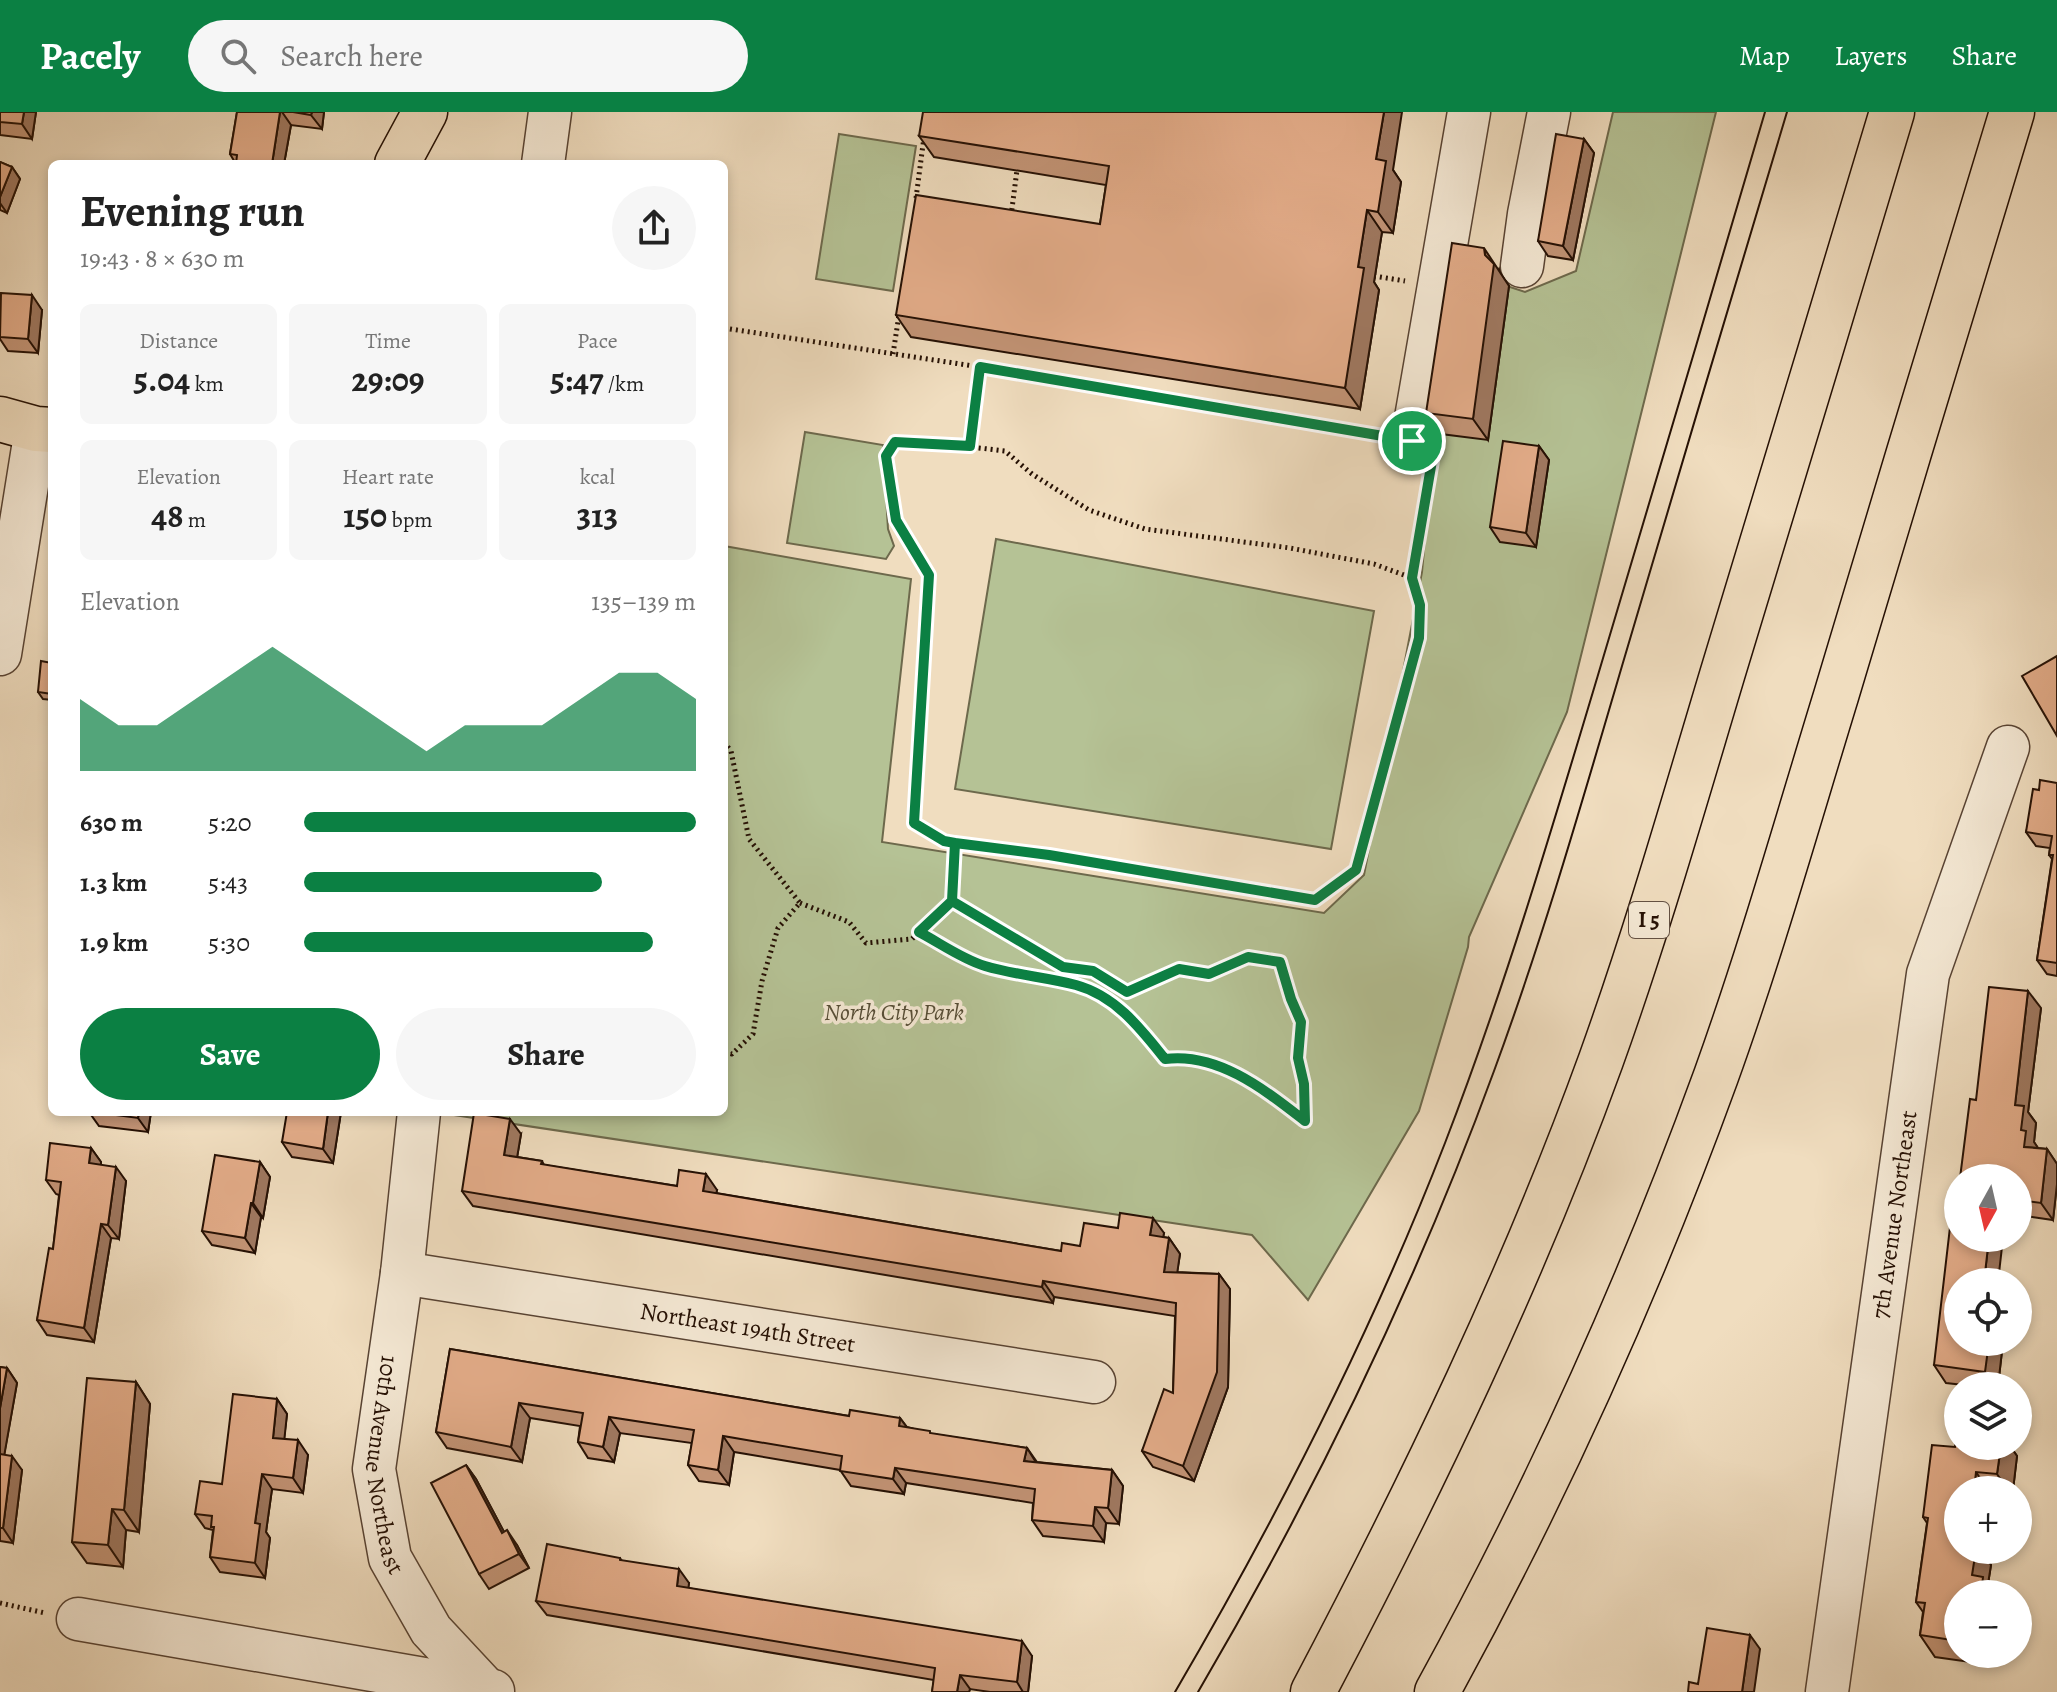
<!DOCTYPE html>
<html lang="en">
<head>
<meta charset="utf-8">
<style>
  body { margin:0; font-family:Alegreya,serif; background:#f6f6f6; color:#222; height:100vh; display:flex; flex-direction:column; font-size:30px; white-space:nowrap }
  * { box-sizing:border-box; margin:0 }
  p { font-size:26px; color:#767676 }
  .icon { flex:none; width:44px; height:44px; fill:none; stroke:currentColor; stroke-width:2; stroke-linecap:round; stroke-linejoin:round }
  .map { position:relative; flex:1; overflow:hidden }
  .details { position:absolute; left:48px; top:48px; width:680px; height:956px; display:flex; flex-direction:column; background:#fff; border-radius:12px; box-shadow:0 4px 12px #0003 }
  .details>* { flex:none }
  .needle { width:52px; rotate:188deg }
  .controls { position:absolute; left:1944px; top:1052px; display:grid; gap:16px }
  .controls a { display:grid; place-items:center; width:88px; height:88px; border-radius:50%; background:#fff; box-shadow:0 4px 12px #0003; font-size:40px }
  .pin { position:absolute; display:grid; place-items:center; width:68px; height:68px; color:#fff; margin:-34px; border:4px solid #fff; border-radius:50%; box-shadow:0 2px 8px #0007 }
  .round { display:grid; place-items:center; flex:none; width:84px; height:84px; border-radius:42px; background:#f6f6f6 }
  .summary { display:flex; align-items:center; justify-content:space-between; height:136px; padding:0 32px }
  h1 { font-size:44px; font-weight:700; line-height:60px }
  .figures { display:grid; grid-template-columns:repeat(3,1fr); gap:12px; height:136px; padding:8px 32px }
  .figures div { display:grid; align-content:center; border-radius:12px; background:#f6f6f6; text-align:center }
  .figures b { font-size:34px; font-weight:700 }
  .figures small { font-size:22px; font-weight:400 }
  .figures p { font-size:22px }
  .chart { height:224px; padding:16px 32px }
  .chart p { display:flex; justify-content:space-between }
  .chart svg { width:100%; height:144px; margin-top:8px; fill:#0b8043; opacity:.7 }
  .action { display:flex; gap:16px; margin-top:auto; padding:16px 32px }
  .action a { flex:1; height:92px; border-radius:48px; background:#0b8043; color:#fff; font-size:32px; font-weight:700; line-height:92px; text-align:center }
  .action a+a { background:#f6f6f6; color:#222 }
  ul { padding:0 32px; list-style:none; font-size:26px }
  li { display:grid; grid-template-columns:128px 96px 1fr; align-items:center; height:60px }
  li i { height:20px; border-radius:10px; background:#0b8043 }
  header { display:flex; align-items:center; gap:48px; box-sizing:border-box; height:112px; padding:0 40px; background:#0b8043; color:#fff }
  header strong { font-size:38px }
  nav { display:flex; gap:44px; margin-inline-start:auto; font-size:28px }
  .search { width:560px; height:72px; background:#f6f6f6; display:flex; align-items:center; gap:20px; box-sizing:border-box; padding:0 28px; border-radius:44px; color:#767676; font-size:30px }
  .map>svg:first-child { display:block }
</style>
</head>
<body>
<header>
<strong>Pacely</strong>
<div class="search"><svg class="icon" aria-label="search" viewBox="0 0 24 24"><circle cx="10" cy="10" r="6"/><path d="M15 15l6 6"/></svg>Search here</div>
<nav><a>Map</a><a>Layers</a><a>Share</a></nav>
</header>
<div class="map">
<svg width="2057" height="1580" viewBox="0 0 2057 1580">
  <rect width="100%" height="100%" fill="#f0ddbf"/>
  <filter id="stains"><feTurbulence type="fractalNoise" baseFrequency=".0025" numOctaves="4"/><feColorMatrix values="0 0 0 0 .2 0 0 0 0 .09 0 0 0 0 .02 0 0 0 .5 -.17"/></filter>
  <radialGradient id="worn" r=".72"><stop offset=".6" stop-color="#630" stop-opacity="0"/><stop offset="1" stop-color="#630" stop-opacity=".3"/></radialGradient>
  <g fill="#b5c295" stroke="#6d694c" stroke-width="2">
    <polygon points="1613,0 1716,0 1567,600 1469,825 1468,835 1419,999 1308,1188 1252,1123 434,1000 724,1000 724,434 911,467 882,730 1324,801 1364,763 1422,460 1435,317 1498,171 1525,180 1576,159"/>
    <polygon points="839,22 916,34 893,179 816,167"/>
    <polygon points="805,320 883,333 888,417 894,434 886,447 787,431"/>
    <polygon points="996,427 1374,499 1331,737 955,677"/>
  </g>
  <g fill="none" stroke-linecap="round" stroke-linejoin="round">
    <defs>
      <g id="minor">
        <polyline points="543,52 550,0"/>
        <polyline points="1522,154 1529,102 1549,0"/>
        <polyline points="1412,329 1469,0"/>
        <polyline points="0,542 36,317"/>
        <path id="s1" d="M 419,1000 L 402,1161 L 374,1357 L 390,1446 L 431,1518 L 486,1577"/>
        <path id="s2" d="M 402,1161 L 1094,1270"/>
        <polyline points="78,1507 493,1579"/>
        <path id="s3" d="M 1827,1580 L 1928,862 L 2008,635"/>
      </g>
      <g id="major">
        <polyline points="397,52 425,0"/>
        <polyline points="0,307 36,317 52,318"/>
      </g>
      <g id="highway">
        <path d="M 1313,1580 C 1421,1375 1522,1166 1601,948 C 1647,820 1684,690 1723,560 C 1780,373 1836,187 1892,0"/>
        <path d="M 1437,1580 C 1546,1382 1639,1176 1716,964 C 1761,839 1797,711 1836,584 C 1894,389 1953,195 2012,0"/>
      </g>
    </defs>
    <use href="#minor" stroke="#584333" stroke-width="45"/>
    <use href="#major" stroke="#251004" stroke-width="47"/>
    <use href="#highway" stroke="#251004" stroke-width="47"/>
    <g stroke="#251004" stroke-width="5" stroke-dasharray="2 4" stroke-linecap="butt">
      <polyline points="916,86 924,25"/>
      <polyline points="1011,104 1017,58"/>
      <polyline points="1368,163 1405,169"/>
      <polyline points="724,216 980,255 1378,324"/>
      <polyline points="893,242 899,203"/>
      <polygon points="895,330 928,330 1005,339 1032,362 1089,398 1145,417 1290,436 1374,452 1412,466 1420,493 1419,526 1356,758 1315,788 1049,743 944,729 914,711 929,463 896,408 886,344"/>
      <polyline points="970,334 980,255"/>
      <polyline points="1412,466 1430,361"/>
      <polyline points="724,630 731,639 749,727 800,791 778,816 762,869 753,922 732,942 724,940"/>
      <path d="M 800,791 L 849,810 L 866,831 L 912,827 L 919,820 C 940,831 962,847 985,854 C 1015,863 1046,865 1076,873 C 1116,884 1141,916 1165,947 C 1218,940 1265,978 1305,1009 L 1304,972 L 1298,946 L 1301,910 L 1291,887 L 1280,850 L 1248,845 L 1209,862 L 1179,857 L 1127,880 L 1118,877 L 1093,859 L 1063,855 L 952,789 L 955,731"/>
      <polyline points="919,820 952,789"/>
      <polyline points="0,1491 45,1501"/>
    </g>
    <use href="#minor" stroke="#f5e9d5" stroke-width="42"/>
    <use href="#major" stroke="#f0ddbf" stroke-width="44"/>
    <use href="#highway" stroke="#f0ddbf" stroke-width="44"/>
    <g stroke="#251004" stroke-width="2">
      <path d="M 1175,1580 C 1278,1404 1371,1222 1445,1031 C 1504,878 1551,720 1598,563 C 1654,375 1710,188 1765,0"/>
      <path d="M 1198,1580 C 1314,1382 1415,1175 1494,959 C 1543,826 1582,690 1622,554 C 1677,369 1731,185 1787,0"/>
    </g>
  </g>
  <g fill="#c39476" stroke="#251004" stroke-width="2">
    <polygon points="0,0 36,0 32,27 0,23"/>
    <polygon points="237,0 324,0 322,17 291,13 284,52 236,52 230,42"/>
    <polygon points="919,24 1393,58 1401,70 1393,121 1382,120 1374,170 1379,178 1360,297 911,225 896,203 1100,112 1106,73 934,45"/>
    <polygon points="1584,27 1594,41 1573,148 1548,144 1538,129"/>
    <polygon points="0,50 12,55 20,67 7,101 0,98"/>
    <polygon points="1499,157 1500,161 1509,174 1488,328 1441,322 1426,301"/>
    <polygon points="42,198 38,241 8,239 0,227 0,199"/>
    <polygon points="1539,334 1549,348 1536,435 1500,430 1490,415"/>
    <polygon points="52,551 52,588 43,587 38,580"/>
    <polygon points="2057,671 2057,864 2047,862 2037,848 2052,747 2049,743 2050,736 2036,734 2026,720 2039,678"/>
    <polygon points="2041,896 2028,1000 2036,1011 2034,1030 2038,1036 2047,1037 2057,1052 2057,1072 2053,1108 2018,1103 2018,1066 1976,988"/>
    <polygon points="89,1000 151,1000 148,1020 99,1014"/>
    <polygon points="341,1000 333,1051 292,1045 282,1030"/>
    <polygon points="521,1022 517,1045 542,1049 544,1053 677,1074 717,1078 716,1081 1061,1139 1080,1134 1118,1116 1164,1121 1163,1125 1169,1126 1180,1142 1177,1160 1219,1162 1230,1177 1228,1275 1194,1369 1153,1355 1142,1339 1173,1281 1175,1204 1054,1185 1053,1191 473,1094 462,1079"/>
    <polygon points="91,1036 101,1050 101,1053 126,1069 119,1127 111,1126 94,1230 47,1223 37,1208 53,1137 59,1083 56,1082 46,1068"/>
    <polygon points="260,1050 270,1065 263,1106 261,1105 255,1141 212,1133 202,1119"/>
    <polygon points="1958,1230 2002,1239 1998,1274 1973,1274 1946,1271 1934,1253"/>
    <polygon points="450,1237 849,1304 900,1306 907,1315 932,1322 1027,1336 1037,1350 1112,1358 1123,1374 1119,1412 1106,1411 1104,1430 1043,1424 1032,1408 1033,1391 906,1371 904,1382 851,1374 840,1358 734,1340 729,1373 699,1369 688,1353 692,1331 620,1321 614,1350 588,1346 578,1330 580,1314 530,1306 522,1350 447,1336 436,1320"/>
    <polygon points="0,1255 7,1256 17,1271 4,1343 22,1358 13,1431 0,1429"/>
    <polygon points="136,1270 150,1292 139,1420 126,1418 123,1455 87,1451 72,1430"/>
    <polygon points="277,1287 287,1302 284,1327 308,1343 303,1381 272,1377 266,1420 270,1426 265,1466 220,1460 210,1445 213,1418 205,1416 195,1402 222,1372"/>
    <polygon points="1958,1334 2010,1334 2017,1344 2013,1378 1958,1378 1983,1442 1991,1453 1988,1472 1958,1482 1958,1542 1979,1542 1977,1551 1935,1545 1920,1523 1923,1500 1916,1490 1927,1411 1923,1405 1955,1335"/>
    <polygon points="466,1353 476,1367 504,1420 517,1433 529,1456 489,1477 479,1462"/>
    <polygon points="620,1446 622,1449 689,1471 688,1476 1032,1544 1028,1580 990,1580 970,1577 969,1580 932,1580 934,1568 547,1503 536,1489"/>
  </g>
  <g fill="#9f7860" stroke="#251004" stroke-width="2">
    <polygon points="24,0 36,0 32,27 22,12"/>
    <polygon points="280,0 282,0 291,13 284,52 272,52"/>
    <polygon points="312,0 324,0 322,17 311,3"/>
    <polygon points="1384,0 1402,0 1393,58 1401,70 1393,121 1378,100 1376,47"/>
    <polygon points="1584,27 1594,41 1573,148 1563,134"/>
    <polygon points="12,55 20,67 7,101 0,91 0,85"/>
    <polygon points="1367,98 1382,120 1374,170 1379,178 1360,297 1345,276 1358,155"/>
    <polygon points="1484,136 1509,174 1488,328 1473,307 1485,143"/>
    <polygon points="32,183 42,198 38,241 28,227"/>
    <polygon points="1539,334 1549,348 1536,435 1526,421"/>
    <polygon points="2028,879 2041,896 2028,1000 2036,1011 2034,1030 2038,1036 2024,1035 2015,993"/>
    <polygon points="139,1000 151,1000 148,1020 138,1006"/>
    <polygon points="328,1000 341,1000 333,1051 323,1037"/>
    <polygon points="510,1007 521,1022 515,1058 504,1043"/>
    <polygon points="91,1036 101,1050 100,1066 89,1051"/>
    <polygon points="2047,1037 2057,1052 2057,1072 2053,1108 2041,1091"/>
    <polygon points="260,1050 270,1065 263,1106 253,1091"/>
    <polygon points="116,1055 126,1069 119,1127 108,1113"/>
    <polygon points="706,1062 717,1078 714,1094 703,1079"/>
    <polygon points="251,1091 261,1105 255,1141 245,1126"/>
    <polygon points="1153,1106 1164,1121 1161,1138 1150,1123"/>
    <polygon points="101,1112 111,1126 94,1230 84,1216"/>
    <polygon points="1169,1126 1180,1142 1175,1176 1164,1160"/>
    <polygon points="1989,1126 2003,1126 1998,1170 1984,1170"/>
    <polygon points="1219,1162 1230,1177 1228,1275 1194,1369 1183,1354"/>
    <polygon points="1043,1169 1054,1185 1053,1191 1042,1175"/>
    <polygon points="1985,1230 1996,1230 2002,1239 1998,1274 1996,1274 1985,1260"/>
    <polygon points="7,1256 17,1271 2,1356 0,1353 0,1296"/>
    <polygon points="136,1270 150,1292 139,1420 124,1398"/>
    <polygon points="277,1287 287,1302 283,1340 273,1326"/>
    <polygon points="519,1291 530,1306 522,1350 511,1335"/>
    <polygon points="609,1305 620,1321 614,1350 603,1335"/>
    <polygon points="900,1306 911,1321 899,1314"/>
    <polygon points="723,1324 734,1340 729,1373 718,1358"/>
    <polygon points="298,1328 308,1343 303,1381 293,1366"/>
    <polygon points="2001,1334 2010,1334 2017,1344 2013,1378 2008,1378 1997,1362"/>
    <polygon points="1027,1336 1037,1352 1024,1349"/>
    <polygon points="12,1344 22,1358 13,1431 3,1416"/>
    <polygon points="466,1353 476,1367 512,1435 502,1421"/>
    <polygon points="895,1356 906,1371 904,1382 893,1367"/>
    <polygon points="1112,1358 1123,1374 1119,1412 1108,1396"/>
    <polygon points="1976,1360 1988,1378 1974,1378"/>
    <polygon points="262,1362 272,1377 266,1420 270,1426 265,1466 255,1451 255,1411"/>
    <polygon points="1095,1395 1106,1411 1104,1430 1093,1414"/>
    <polygon points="112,1397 126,1418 123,1455 108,1433"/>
    <polygon points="507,1418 517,1433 529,1456 519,1442"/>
    <polygon points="1973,1438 1984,1438 1983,1442 1991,1453 1988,1472 1995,1482 1981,1482 1972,1463"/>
    <polygon points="679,1457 689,1471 687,1488 677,1474"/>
    <polygon points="1750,1523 1760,1537 1754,1580 1742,1580"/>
    <polygon points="1022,1529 1032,1544 1028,1580 1023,1580 1017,1570"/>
    <polygon points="1971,1542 1979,1542 1977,1551"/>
    <polygon points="960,1563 970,1577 969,1580 957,1580"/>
  </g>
  <g fill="#e3ac89" stroke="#251004" stroke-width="2">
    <polygon points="0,0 24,0 22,12 0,10"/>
    <polygon points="237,0 280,0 272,52 236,52 237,43 230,42"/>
    <polygon points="293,0 312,0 311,3"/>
    <polygon points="923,0 1384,0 1376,47 1386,49 1378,100 1367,98 1358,155 1364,156 1345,276 896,203 916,83 1100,112 1109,54 919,24"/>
    <polygon points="1556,22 1584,27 1563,134 1538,129"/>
    <polygon points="0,50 12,55 0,85"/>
    <polygon points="1452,131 1484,136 1485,143 1494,152 1473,307 1426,301"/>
    <polygon points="1,181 32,183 28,227 0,225"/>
    <polygon points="1503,329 1539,334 1526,421 1490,415"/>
    <polygon points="2057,544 2057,624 2022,564"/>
    <polygon points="41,549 52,551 52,582 38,580"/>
    <polygon points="2040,668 2057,671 2057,851 2037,848 2053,743 2049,743 2052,724 2026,720 2033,677 2039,678"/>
    <polygon points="1989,875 2028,879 2015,993 2024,994 2021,1018 2026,1019 2024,1035 2047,1037 2041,1091 2018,1088 2018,1066 1960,1066 1970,987 1976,988"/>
    <polygon points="93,1000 139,1000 138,1006"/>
    <polygon points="287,1000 328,1000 323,1037 282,1030"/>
    <polygon points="474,1001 510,1007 504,1043 542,1049 541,1052 677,1074 679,1058 706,1062 703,1079 1061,1139 1062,1131 1080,1134 1084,1111 1118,1116 1120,1101 1153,1106 1150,1123 1169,1126 1164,1160 1219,1162 1217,1260 1183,1354 1142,1339 1164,1277 1173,1281 1176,1191 1043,1169 1042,1175 462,1079"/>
    <polygon points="50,1031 91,1036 89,1051 116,1055 108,1113 101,1112 84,1216 37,1208 49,1136 53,1137 61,1070 46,1068"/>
    <polygon points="215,1043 260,1050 253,1091 251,1091 245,1126 202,1119"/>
    <polygon points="1958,1082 1958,1126 1989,1126 1984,1170 1958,1170 1958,1230 1989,1230 1985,1260 1934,1253 1952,1098 1956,1099"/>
    <polygon points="450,1237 849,1304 850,1298 900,1306 899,1314 930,1319 930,1321 1027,1336 1024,1349 1112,1358 1108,1396 1095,1395 1093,1414 1032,1408 1035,1377 895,1356 893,1367 840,1359 842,1344 723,1324 718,1358 688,1353 694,1318 609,1305 603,1335 578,1330 583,1301 519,1291 511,1335 436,1320"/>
    <polygon points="0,1255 7,1256 0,1296"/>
    <polygon points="87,1266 136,1270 124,1398 112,1397 108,1433 72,1430"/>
    <polygon points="233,1282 277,1287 273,1326 298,1328 293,1366 262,1362 255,1411 260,1412 255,1451 210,1445 214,1415 211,1415 212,1404 195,1402 200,1369 222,1372"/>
    <polygon points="1957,1317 1958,1334 2001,1334 1997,1362 1976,1360 1974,1378 1958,1378 1958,1438 1976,1438 1972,1463 1983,1465 1981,1482 1958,1482 1958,1529 1920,1523 1925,1491 1916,1490 1928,1406 1923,1405 1932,1333 1955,1335"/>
    <polygon points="0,1342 12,1344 3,1416 0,1416"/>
    <polygon points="466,1353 502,1421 507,1418 519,1442 479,1462 431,1371"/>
    <polygon points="547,1432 620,1446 620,1448 679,1457 677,1474 1022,1529 1017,1570 960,1563 957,1580 932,1580 935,1556 536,1489"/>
    <polygon points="1707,1516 1750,1523 1742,1580 1688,1580 1689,1570 1698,1572"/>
  </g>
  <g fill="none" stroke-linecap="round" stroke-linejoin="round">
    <defs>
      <path id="route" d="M 1412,329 L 980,255 L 970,334 L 895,330 L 886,344 L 896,408 L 929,463 L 914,711 L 944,729 L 955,731 L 952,789 L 1063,855 L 1093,859 L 1127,880 L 1179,857 L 1209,862 L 1248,845 L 1280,850 L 1291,887 L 1301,910 L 1298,946 L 1304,972 L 1305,1009 C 1265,978 1218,940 1165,947 C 1141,917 1116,884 1076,873 C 1046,865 1015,863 985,854 C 962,847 940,831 919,820 L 952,789 L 955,731 L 1049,743 L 1315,788 L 1356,758 L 1419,526 L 1420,493 L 1412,466 L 1435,331 L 1412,329"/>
    </defs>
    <use href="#route" stroke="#fff" stroke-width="16"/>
    <use href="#route" stroke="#0b8043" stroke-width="10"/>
  </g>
  <g text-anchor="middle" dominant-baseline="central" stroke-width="7" stroke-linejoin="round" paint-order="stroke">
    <rect fill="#f5e9d5" stroke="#635143" stroke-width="2" x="1629" y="790" width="40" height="36" rx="6"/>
    <g font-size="22" font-weight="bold" fill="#251004">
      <text x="1649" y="808">I 5</text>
    </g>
    <g font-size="24" font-style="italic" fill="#574e37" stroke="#f5e9d5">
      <text x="894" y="900">North City Park</text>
    </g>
    <g font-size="24" fill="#251004" stroke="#f5e9d5">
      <text stroke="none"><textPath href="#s3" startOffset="482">7th Avenue Northeast</textPath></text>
      <text stroke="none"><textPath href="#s2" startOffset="350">Northeast 194th Street</textPath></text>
      <text stroke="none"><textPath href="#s1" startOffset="356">10th Avenue Northeast</textPath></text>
    </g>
  </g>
  <rect width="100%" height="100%" filter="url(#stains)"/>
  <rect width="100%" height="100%" fill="url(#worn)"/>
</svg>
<div class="controls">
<a><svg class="needle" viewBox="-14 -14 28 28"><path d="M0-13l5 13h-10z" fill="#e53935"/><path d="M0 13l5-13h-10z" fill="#767676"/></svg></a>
<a><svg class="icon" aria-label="locate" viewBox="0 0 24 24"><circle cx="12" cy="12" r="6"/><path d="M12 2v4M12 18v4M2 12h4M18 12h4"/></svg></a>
<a><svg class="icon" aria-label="layers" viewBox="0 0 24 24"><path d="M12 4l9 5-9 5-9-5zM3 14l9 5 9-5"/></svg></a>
<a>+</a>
<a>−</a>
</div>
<div class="pin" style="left:1412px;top:329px;background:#1e9e55"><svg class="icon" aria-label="arrive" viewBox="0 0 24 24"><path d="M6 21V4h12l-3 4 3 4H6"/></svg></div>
<section class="details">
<div class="summary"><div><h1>Evening run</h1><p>19:43 · 8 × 630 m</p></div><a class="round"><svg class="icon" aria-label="share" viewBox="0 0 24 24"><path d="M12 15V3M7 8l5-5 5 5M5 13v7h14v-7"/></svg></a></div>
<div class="figures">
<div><p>Distance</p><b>5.04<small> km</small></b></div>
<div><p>Time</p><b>29:09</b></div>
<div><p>Pace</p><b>5:47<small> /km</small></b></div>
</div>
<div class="figures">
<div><p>Elevation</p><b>48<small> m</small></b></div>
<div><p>Heart rate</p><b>150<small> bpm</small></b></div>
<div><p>kcal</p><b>313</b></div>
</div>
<div class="chart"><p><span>Elevation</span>135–139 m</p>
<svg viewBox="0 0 160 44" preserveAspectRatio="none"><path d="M0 44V22L10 30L20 30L30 22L40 14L50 6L60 14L70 22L80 30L90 38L100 30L110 30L120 30L130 22L140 14L150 14L160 22V44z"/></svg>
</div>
<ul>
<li><b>630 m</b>5:20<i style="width:100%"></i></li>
<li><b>1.3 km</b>5:43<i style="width:76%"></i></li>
<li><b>1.9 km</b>5:30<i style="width:89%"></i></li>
</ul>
<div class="action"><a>Save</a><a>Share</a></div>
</section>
</div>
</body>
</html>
